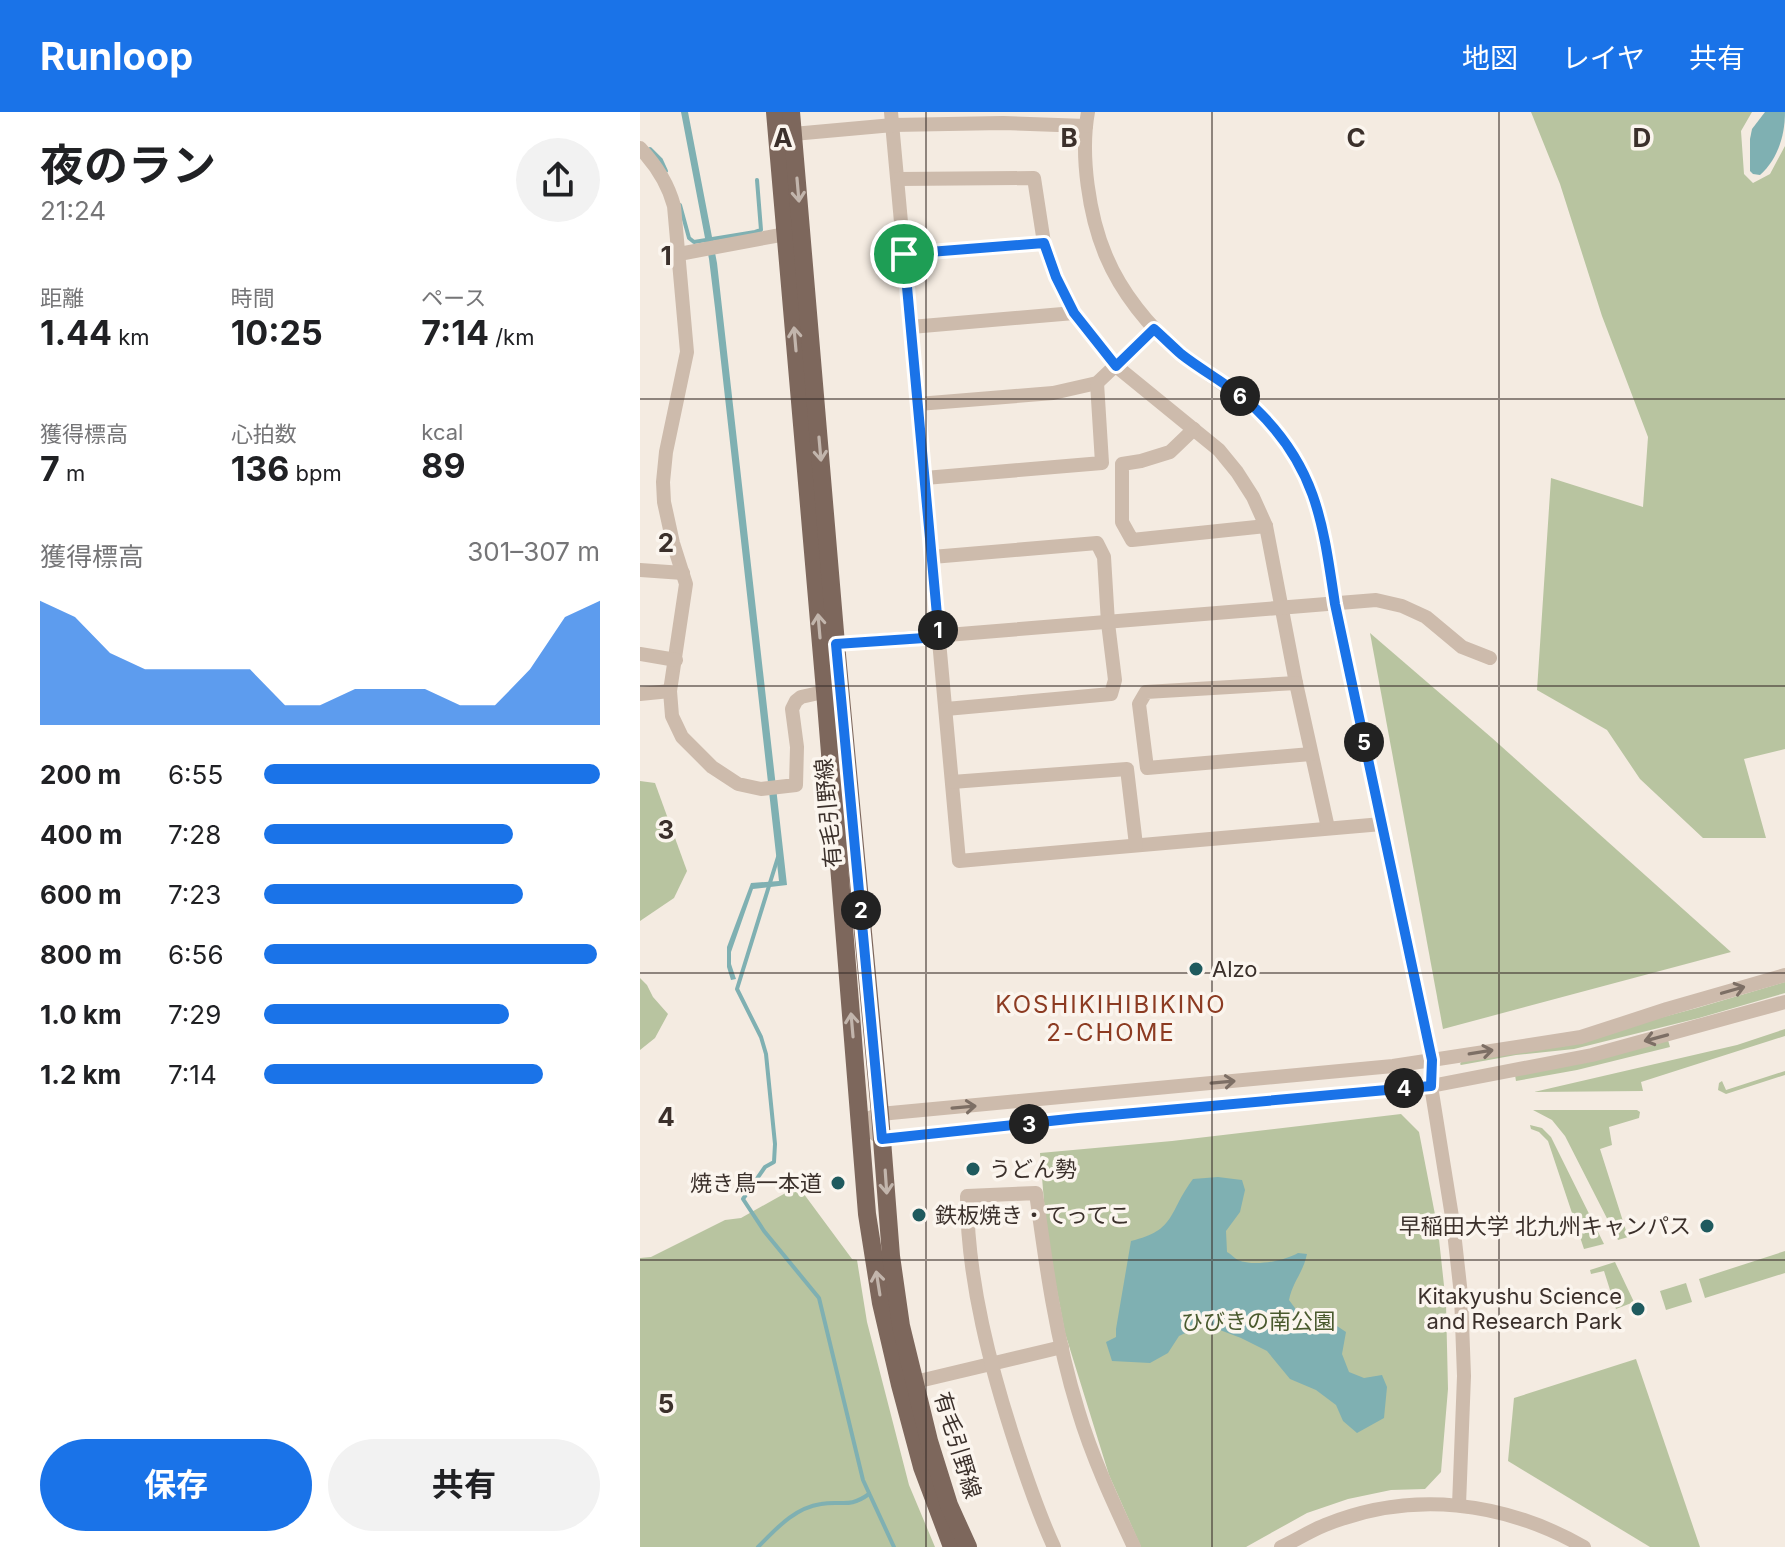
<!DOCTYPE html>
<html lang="ja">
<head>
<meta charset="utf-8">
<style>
  body { margin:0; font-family:Inter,"Noto Sans JP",sans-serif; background:#f2f2f2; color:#202124; height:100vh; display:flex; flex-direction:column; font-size:30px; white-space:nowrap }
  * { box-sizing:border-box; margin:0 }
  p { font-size:26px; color:#757577 }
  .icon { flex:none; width:44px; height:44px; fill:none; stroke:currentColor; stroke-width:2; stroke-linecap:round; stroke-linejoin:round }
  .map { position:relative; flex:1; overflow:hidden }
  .panel { display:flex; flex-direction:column; background:#fff; width:640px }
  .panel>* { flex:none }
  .pin { position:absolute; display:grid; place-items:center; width:68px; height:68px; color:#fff; margin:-34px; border:4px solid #fff; border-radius:50%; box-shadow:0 2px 8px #0007 }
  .km { position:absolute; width:40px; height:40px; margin:-20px; border-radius:50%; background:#222; color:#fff; font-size:22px; line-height:40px; text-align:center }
  .round { display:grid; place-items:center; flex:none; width:84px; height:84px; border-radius:42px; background:#f2f2f2 }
  .summary { display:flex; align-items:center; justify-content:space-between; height:136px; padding:0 40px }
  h1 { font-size:44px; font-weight:700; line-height:60px }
  .stats { display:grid; grid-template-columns:repeat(3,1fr); gap:12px; height:136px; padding:8px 40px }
  .stats div { display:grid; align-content:center }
  .stats b { font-size:34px; font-weight:700 }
  .stats small { font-size:22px; font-weight:400 }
  .stats p { font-size:22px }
  .chart { height:224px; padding:16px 40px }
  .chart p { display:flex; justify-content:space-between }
  .chart svg { width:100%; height:144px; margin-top:8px; fill:#1a73e8; opacity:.7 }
  .button { display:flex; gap:16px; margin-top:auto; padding:16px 40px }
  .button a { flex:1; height:92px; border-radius:48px; background:#1a73e8; color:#fff; font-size:32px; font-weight:700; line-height:92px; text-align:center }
  .button a+a { background:#f2f2f2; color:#202124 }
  ul { padding:0 40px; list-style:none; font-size:26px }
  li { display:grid; grid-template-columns:128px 96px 1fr; align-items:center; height:60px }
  li i { height:20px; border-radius:10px; background:#1a73e8 }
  header { display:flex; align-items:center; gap:48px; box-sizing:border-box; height:112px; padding:0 40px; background:#1a73e8; color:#fff }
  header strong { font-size:38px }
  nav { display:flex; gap:44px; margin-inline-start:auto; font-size:28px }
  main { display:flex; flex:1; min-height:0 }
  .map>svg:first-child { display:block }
</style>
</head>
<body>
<header>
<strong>Runloop</strong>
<nav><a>地図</a><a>レイヤ</a><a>共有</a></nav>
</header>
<main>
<section class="panel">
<div class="summary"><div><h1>夜のラン</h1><p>21:24</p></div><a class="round"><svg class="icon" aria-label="share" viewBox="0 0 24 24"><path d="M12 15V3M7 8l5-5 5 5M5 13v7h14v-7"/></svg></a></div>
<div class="stats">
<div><p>距離</p><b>1.44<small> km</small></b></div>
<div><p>時間</p><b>10:25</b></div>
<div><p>ペース</p><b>7:14<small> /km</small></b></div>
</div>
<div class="stats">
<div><p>獲得標高</p><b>7<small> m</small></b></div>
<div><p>心拍数</p><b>136<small> bpm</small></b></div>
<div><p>kcal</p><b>89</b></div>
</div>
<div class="chart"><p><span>獲得標高</span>301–307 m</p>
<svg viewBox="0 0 160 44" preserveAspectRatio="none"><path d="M0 44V6L10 11L20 22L30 27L40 27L50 27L60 27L70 38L80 38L90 33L100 33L110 33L120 38L130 38L140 27L150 11L160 6V44z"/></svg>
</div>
<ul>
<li><b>200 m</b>6:55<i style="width:100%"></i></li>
<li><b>400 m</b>7:28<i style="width:74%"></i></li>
<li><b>600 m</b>7:23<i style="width:77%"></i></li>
<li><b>800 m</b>6:56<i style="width:99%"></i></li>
<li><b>1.0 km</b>7:29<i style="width:73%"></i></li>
<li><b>1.2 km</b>7:14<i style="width:83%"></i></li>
</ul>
<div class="button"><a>保存</a><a>共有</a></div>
</section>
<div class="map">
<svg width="1145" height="1435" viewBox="0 0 1145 1435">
  <rect width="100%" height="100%" fill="#f4ebe1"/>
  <g fill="#b8c4a0">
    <polygon points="891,0 1112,0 1101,19 1104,62 1113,71 1130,62 1145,34 1145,637 1104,647 1126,726 1063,726 1000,667 967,618 897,578 911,366 1003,395 1008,325 962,204 920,72"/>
    <polygon points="730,521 852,626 1091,840 803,917"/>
    <polygon points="0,669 15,671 47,759 34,786 0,809"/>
    <polygon points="0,866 7,873 13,885 28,902 15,926 0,938"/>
    <polygon points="1145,870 1145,881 1059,906 934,937 876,943 821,953 820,952 822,949 955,923 1057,896"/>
    <polygon points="1145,917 1145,924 1001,970 1003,979 894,980 1097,933"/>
    <polygon points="1028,928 1030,935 937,958 876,969 875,963"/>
    <polygon points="1145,959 1145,963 1086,982 1078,978 1079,971 1082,969 1086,978"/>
    <polygon points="893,998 997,998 1000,1000 999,1006 969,1015 972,1033 960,1037 988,1125 978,1128 925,1024 912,1008"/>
    <polygon points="761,1002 779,1020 798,1118 806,1192 808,1277 801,1360 785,1377 751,1378 708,1387 667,1401 606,1435 501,1435 469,1363 425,1221 407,1126 400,1041 532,1029"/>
    <polygon points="890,1013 902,1016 911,1025 964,1132 944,1137 908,1029 899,1020 891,1017"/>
    <polygon points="158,1074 212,1147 217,1148 227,1210 269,1373 295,1435 0,1435 0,1146 11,1145 85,1108 101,1106"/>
    <polygon points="1145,1139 1145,1161 1065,1186 1059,1167"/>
    <polygon points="975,1150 994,1190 976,1197 964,1159 951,1162 950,1158"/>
    <polygon points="1046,1171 1052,1190 1026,1198 1020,1179"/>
    <polygon points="996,1247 1060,1435 1010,1435 868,1349 874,1286"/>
  </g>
  <g fill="#7fb0b2">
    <polygon points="41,0 48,0 77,151 147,773 113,777 91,840 91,852 96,867 91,868 87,855 87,835 111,771 139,769 75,196 69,147"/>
    <path d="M 1125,0 L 1145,0 C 1145,23 1138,47 1120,63 L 1113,62 L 1110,59 L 1110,27 L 1112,17 Z"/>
    <path d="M 578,1065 L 602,1068 L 605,1078 L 600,1100 L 586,1119 L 587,1140 C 591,1142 594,1146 598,1148 C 614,1155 644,1149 658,1141 L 667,1142 C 663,1161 653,1169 649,1188 L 663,1207 L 681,1218 L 697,1214 L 706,1220 L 702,1242 L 709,1260 L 724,1266 L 742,1263 L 747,1275 L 744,1306 L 717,1321 L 703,1309 L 696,1293 L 676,1278 L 650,1267 L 627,1239 L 601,1226 L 564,1212 L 539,1224 L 528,1241 L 510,1251 L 472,1249 L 466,1230 L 476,1225 L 476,1217 L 491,1129 C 537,1118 528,1100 553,1067 Z"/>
  </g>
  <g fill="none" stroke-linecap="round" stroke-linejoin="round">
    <g stroke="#7fb0b2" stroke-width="4">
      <polyline points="10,37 21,48 26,59"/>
      <polyline points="40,93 49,126 54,130 115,120 121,118 117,68"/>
      <polyline points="138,745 97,877 121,925 126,942 135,1032 134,1050 125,1055 103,1087 124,1119 179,1186 223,1368 254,1435"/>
      <path d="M 118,1435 C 136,1417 154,1396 181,1392 C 203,1388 208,1397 229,1382"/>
    </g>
    <g stroke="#cdbbac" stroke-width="14">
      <polyline points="251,0 319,749 742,712"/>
      <path d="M 448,0 C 440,43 449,104 466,144 C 481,180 509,215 539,240 C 574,269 614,288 642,326 C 681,379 685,429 695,492 L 792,948 L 791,974 L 813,1111 L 821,1183 L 824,1264 L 819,1393"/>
      <polyline points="142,23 253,13 363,11 446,14"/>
      <path d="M 0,36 C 16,53 28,71 34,94 L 47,240 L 26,340 L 23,370 L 24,390 L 33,431 L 46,472 L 30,579 L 32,604 L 42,625 L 72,655 L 98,672 L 121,677 L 156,673 L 157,635 L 152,597 L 156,589 L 161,585 L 192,578"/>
      <polyline points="258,67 394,66 404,131 416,165 434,201 476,254 579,338 597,360 613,385 626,414 656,571 688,716"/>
      <polyline points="39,142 146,122"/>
      <polyline points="264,142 404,131"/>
      <polyline points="271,215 434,201"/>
      <polyline points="278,292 413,281 457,271 514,217"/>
      <polyline points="554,317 530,340 501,349 482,352 482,410 492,428 626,414"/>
      <polyline points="285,366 462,351 457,271"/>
      <polyline points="292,445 457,431 464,445 468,511 475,568 471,582 306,597"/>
      <polyline points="0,458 43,461"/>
      <polyline points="196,532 736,488 762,494 786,505 822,535 850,546"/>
      <polyline points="0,542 36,548"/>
      <polyline points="656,571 506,580 499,592 507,656 671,642"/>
      <polyline points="0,582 30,579"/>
      <polyline points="312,670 487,657 496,733"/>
      <polyline points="219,1010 242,1027 438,1006 791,974 952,943 1145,890"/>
      <polyline points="219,1010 240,1002 753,954 941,925 1027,897 1145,863"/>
      <polyline points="275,1270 422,1235"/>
      <path d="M 414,1435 C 399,1403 388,1370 377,1337 C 351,1258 327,1168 327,1084 L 396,1081 C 406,1154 416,1227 438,1298 C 452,1345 473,1390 494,1435"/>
      <path d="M 641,1435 C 656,1428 670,1419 685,1413 C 772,1378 863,1389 944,1435"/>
    </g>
    <g stroke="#7d675c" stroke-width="18">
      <polyline points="135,0 185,579 227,1102 241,1191 260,1273 282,1355 312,1435"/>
      <polyline points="151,0 196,532 240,1002 251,1144 261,1214 289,1329 309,1393 328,1435"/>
    </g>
  </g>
  <defs><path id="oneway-shaft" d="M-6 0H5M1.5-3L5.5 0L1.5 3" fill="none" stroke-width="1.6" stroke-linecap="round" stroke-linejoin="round" transform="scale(2)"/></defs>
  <g stroke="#c2b5ac">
    <use href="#oneway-shaft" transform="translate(158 78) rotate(85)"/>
    <use href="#oneway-shaft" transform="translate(155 227) rotate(-95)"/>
    <use href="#oneway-shaft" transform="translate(180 337) rotate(85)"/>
    <use href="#oneway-shaft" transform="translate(179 514) rotate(-95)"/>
    <use href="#oneway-shaft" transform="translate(212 913) rotate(-95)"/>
    <use href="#oneway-shaft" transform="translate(246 1070) rotate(86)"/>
    <use href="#oneway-shaft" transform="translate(238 1171) rotate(-99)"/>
  </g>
  <g stroke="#7d6f65">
    <use href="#oneway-shaft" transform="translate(1093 878) rotate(-16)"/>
    <use href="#oneway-shaft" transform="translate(1016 926) rotate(165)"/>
    <use href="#oneway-shaft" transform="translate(841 940) rotate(-9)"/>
    <use href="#oneway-shaft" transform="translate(583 970) rotate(-5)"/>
    <use href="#oneway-shaft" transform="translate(324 995) rotate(-5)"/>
  </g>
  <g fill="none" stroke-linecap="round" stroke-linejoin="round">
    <defs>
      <path id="route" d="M 404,131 L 416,165 L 434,201 L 476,254 L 514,217 C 523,225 532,234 541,242 C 565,261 594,275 616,297 C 677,356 683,412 695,492 L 792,948 L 791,974 L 438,1006 L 242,1027 L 196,532 L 299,525 L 264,142 Z"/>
    </defs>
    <use href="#route" stroke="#fff" stroke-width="16"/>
    <use href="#route" stroke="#1a73e8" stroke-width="10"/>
  </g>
  <path fill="none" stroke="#3b302b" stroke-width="2" stroke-opacity="0.55" d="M 286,0 L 286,1435M 572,0 L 572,1435M 859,0 L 859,1435M 0,287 L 1145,287M 0,574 L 1145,574M 0,861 L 1145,861M 0,1148 L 1145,1148"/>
  <g fill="#1f5a5e" stroke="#fbf5ee" stroke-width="3">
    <circle cx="556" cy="857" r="8"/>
    <circle cx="333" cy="1057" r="8"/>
    <circle cx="198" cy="1071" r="8"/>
    <circle cx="279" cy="1103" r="8"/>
    <circle cx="1067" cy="1114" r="8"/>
    <circle cx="998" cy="1197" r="8"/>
  </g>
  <g text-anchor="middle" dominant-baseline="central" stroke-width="7" stroke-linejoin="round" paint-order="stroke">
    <g font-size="22" fill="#3b302b" stroke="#fbf5ee">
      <text transform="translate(188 701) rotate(-95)">有毛引野線</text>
      <text transform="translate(318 1333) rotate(73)">有毛引野線</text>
    </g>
    <g font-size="22" fill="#3b302b" stroke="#fbf5ee" text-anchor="start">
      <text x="572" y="857">Alzo</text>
      <text x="349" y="1057">うどん勢</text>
      <text x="182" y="1071" text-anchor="end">焼き鳥一本道</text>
      <text x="295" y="1103">鉄板焼き・てってこ</text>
      <text x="1051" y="1114" text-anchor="end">早稲田大学 北九州キャンパス</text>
      <text x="982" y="1184" text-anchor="end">Kitakyushu Science<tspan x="982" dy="25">and Research Park</tspan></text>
    </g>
    <g font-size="22" fill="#4a5a2e" stroke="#fbf5ee">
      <text x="618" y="1209">ひびきの南公園</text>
    </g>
    <g font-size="24" letter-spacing="2" fill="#8c3b22" stroke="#fbf5ee">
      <text x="471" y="892">KOSHIKIHIBIKINO<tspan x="471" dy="28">2-CHOME</tspan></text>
    </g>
  </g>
  <g font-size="26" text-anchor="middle" font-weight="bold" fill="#3b302b" stroke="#fbf5ee" stroke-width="7" stroke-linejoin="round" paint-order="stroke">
    <text x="143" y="35">A</text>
    <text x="429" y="35">B</text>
    <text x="716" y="35">C</text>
    <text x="1002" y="35">D</text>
    <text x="26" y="153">1</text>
    <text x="26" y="440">2</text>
    <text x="26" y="727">3</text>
    <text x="26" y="1014">4</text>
    <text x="26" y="1301">5</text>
  </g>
</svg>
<div class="pin" style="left:264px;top:142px;background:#1e9e55"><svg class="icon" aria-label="arrive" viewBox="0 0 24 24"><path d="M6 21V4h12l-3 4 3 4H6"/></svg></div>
<b class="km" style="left:298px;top:518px">1</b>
<b class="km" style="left:221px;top:798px">2</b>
<b class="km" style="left:389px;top:1012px">3</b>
<b class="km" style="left:764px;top:976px">4</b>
<b class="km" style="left:724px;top:630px">5</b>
<b class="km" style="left:600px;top:284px">6</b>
</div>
</main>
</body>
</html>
